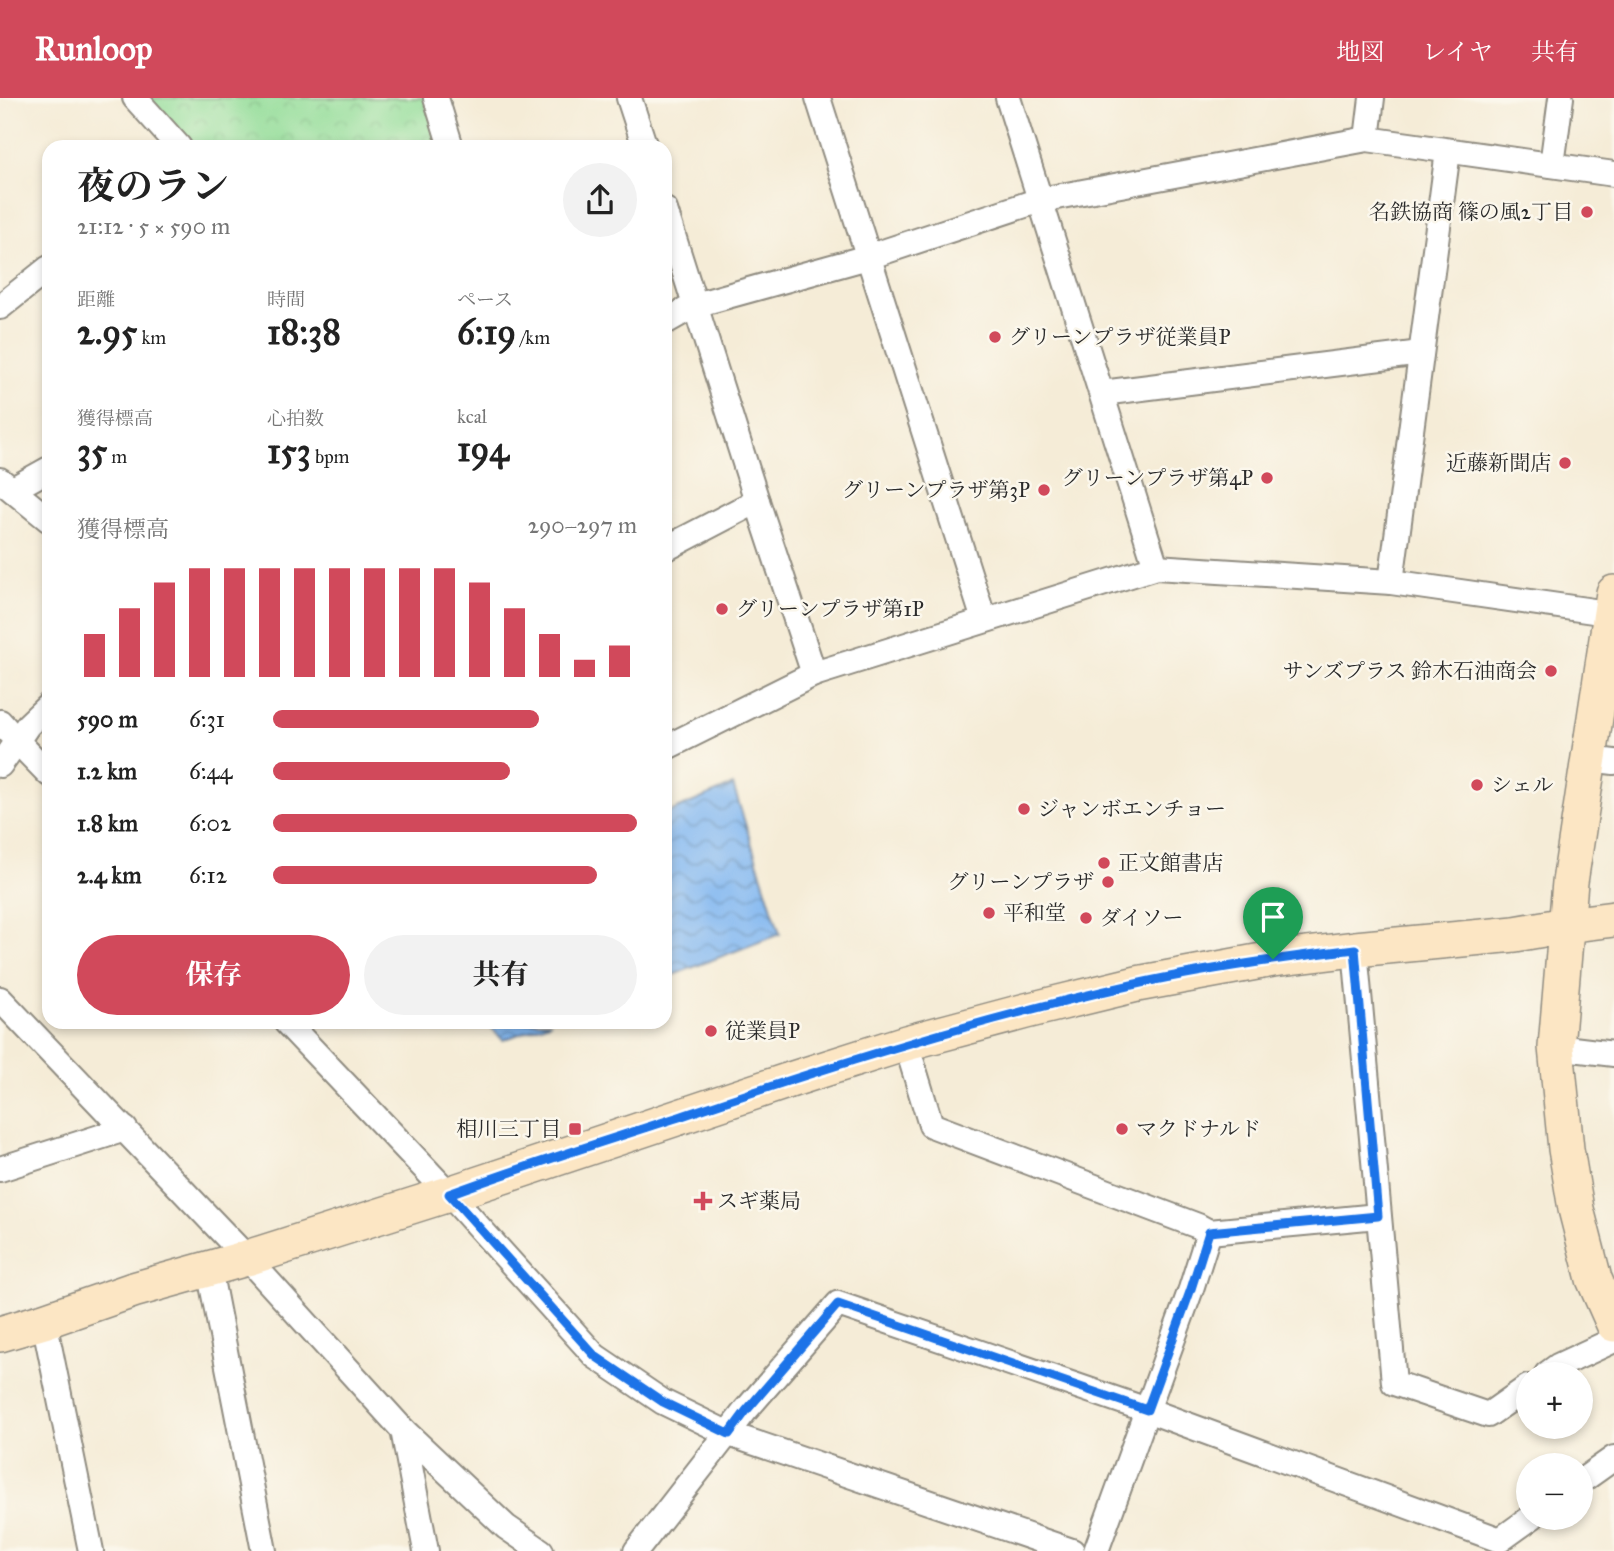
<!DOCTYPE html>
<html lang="ja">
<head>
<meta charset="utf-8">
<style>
  body { margin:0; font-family:"IM FELL Great Primer","Noto Serif JP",serif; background:#f2f2f2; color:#222; height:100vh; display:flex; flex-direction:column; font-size:26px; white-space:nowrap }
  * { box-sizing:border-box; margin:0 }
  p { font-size:23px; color:#767676 }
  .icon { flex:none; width:38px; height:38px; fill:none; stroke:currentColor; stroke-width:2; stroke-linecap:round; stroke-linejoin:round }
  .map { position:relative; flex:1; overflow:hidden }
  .sheet { position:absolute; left:42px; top:42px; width:630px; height:889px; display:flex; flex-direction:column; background:#fff; border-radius:21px; box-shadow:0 4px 10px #0003 }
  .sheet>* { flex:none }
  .fabs { position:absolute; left:1516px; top:1264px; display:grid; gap:14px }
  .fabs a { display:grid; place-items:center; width:77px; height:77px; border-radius:50%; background:#fff; box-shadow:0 4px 10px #0003; font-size:35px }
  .pin { position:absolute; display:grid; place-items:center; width:60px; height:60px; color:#fff; margin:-72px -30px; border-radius:50% 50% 50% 0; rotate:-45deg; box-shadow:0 0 7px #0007 }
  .pin .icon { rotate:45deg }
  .round { display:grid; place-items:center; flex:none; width:74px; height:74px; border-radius:37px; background:#f2f2f2 }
  .head { display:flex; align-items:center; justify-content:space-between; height:119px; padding:0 35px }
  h1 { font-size:38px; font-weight:700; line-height:52px }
  .metrics { display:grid; grid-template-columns:repeat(3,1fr); gap:10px; height:119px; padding:7px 35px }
  .metrics div { display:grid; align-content:center }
  .metrics b { font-size:35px; font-weight:700 }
  .metrics small { font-size:19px; font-weight:400 }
  .metrics p { font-size:19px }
  .chart { height:196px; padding:14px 35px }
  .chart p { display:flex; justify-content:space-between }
  .chart svg { width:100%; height:126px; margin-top:7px; stroke:#d1495b; stroke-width:6 }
  .cta { display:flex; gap:14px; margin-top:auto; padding:14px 35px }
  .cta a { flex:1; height:80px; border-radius:42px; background:#d1495b; color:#fff; font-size:28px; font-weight:700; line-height:80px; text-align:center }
  .cta a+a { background:#f2f2f2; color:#222 }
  ul { padding:0 35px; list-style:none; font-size:23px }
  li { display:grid; grid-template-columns:112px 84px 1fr; align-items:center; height:52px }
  li i { height:18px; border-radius:9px; background:#d1495b }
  header { display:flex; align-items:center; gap:42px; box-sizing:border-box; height:98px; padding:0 35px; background:#d1495b; color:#fff }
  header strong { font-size:33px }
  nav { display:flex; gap:38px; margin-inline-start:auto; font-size:24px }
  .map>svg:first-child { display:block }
</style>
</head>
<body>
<header>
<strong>Runloop</strong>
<nav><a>地図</a><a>レイヤ</a><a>共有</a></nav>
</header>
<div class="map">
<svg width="1614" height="1453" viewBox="0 0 1614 1453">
  <defs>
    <pattern id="park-crowns" width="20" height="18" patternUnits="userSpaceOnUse" patternTransform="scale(1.75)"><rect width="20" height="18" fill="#93dd99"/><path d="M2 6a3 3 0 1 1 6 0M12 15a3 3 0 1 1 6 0" fill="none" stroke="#7fbe84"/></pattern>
    <pattern id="water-waves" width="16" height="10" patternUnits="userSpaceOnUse" patternTransform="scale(1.75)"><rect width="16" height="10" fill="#83b8f1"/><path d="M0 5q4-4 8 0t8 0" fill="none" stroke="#6b96c3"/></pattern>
  </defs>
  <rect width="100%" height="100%" fill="#fbf7ec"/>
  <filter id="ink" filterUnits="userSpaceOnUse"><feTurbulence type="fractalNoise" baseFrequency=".0143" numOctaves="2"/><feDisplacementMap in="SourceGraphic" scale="14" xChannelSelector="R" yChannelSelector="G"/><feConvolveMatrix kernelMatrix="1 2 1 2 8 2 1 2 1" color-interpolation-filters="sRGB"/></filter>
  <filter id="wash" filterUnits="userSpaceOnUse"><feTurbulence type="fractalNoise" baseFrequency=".00686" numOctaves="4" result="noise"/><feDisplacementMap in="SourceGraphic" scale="28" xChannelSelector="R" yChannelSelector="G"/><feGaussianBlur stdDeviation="1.57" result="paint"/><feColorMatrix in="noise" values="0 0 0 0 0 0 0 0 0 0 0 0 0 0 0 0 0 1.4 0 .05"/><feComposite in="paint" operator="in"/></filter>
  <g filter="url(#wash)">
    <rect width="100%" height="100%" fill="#f5ecd7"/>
    <polygon fill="url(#park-crowns)" stroke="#5f8462" stroke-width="2" points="148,0 425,0 440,49 192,49"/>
    <g fill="url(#water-waves)" stroke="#57728e" stroke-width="2">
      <polygon points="733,687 780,836 665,880 665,716"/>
      <polygon points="486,924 551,924 503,942"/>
    </g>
  </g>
  <g filter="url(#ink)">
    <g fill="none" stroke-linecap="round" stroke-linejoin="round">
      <defs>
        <g id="street">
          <polyline points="135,0 179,49"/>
          <polyline points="436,0 451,49"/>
          <polyline points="629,0 645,49"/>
          <polyline points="818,0 984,522"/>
          <polyline points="1008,0 1156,469"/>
          <polyline points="1367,41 1372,0"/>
          <polyline points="1552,67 1561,0"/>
          <polyline points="665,112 757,403 814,576"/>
          <polyline points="0,209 49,170"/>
          <polyline points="665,224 695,207 868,159 1040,102 1367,41 1614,76"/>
          <polyline points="1102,295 1421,255"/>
          <polyline points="0,382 49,422"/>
          <polyline points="13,391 49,371"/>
          <polyline points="665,451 757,403"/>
          <polyline points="1391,484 1448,53"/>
          <polyline points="49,607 28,627 17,643 49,676"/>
          <polyline points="0,624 17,643 0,667"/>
          <polyline points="665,650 814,576 1156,469 1391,484 1614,516"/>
          <polyline points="1589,661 1614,664"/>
          <polyline points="1355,851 1394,1285 1488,1317 1528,1289"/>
          <polyline points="0,901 247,1160 403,1332 506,1429 541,1453"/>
          <polyline points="286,924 449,1096 595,1258 663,1304 729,1336 1072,1453"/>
          <polyline points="906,945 931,1027 1198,1128 1209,1134 1378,1118"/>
          <polyline points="1556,949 1614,956"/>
          <polyline points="0,1071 125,1031"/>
          <polyline points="209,1171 264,1453"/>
          <polyline points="44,1223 91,1453"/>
          <polyline points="1547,1276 1558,1268 1614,1242"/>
          <polyline points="403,1332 426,1453"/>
          <polyline points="1580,1384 1614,1360"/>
          <polyline points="636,1453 745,1313 838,1206 1147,1312 1500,1442 1532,1419"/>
          <polyline points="1096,1453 1191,1191 1209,1134"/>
        </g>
        <g id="secondary">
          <polyline points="1614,495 1570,784 1556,949 1566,1051 1576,1111 1594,1181 1614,1226"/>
          <polyline points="0,1236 44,1223 133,1192 247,1160 449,1096 796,980 906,945 1026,913 1137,886 1273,861 1355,851 1515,836 1566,827 1614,821"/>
        </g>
      </defs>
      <use href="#street" stroke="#908c81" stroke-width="28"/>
      <use href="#secondary" stroke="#908c81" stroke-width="38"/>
      <use href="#street" stroke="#fff" stroke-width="24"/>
      <use href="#secondary" stroke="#fce6c4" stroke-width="35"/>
    </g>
  </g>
  <g fill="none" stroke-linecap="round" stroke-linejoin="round" filter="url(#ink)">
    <defs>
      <path id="route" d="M 1355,851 L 1378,1118 L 1209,1134 L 1191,1191 L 1147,1312 L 838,1206 L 746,1313 L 729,1336 L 663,1304 L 595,1258 L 449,1096 C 527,1067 606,1043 685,1017 C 833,967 983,920 1136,886 C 1208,870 1282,860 1355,851 Z"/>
    </defs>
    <use href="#route" stroke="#fff" stroke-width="14"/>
    <use href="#route" stroke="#1a73e8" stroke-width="9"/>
  </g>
  <g fill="#d1495b" stroke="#fbf7ec" stroke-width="2.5">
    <circle cx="1587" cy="114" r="7"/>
    <circle cx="995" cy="239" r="7"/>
    <circle cx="1565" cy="365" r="7"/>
    <circle cx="1267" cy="380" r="7"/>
    <circle cx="1044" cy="392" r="7"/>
    <circle cx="722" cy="511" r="7"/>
    <circle cx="1551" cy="573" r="7"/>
    <circle cx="1477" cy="687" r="7"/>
    <circle cx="1024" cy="711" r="7"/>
    <circle cx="1104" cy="765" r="7"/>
    <circle cx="1108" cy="784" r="7"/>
    <circle cx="989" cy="815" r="7"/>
    <circle cx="1086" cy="820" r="7"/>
    <circle cx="711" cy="933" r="7"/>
    <rect x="568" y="1024" width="14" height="14" rx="3.5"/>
    <circle cx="1122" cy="1031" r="7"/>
    <path d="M699.5 1092.5h7v7h7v7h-7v7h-7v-7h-7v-7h7z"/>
  </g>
  <g text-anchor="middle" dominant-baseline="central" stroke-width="5" stroke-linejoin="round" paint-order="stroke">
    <g font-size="21" fill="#2b2b2b" stroke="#fbf7ec" text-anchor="start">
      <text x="1573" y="114" text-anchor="end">名鉄協商 篠の風2丁目</text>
      <text x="1009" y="239">グリーンプラザ従業員P</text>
      <text x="1551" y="365" text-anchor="end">近藤新聞店</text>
      <text x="1253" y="380" text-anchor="end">グリーンプラザ第4P</text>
      <text x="1030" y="392" text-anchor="end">グリーンプラザ第3P</text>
      <text x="736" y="511">グリーンプラザ第1P</text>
      <text x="1537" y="573" text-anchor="end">サンズプラス 鈴木石油商会</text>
      <text x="1491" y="687">シェル</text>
      <text x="1038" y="711">ジャンボエンチョー</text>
      <text x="1118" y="765">正文館書店</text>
      <text x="1094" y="784" text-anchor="end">グリーンプラザ</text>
      <text x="1003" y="815">平和堂</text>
      <text x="1100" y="820">ダイソー</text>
      <text x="725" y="933">従業員P</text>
      <text x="561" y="1031" text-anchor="end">相川三丁目</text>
      <text x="1136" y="1031">マクドナルド</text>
      <text x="717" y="1103">スギ薬局</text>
    </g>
  </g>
</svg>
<div class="fabs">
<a>+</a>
<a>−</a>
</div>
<div class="pin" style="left:1273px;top:861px;background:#1e9e55"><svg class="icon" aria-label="arrive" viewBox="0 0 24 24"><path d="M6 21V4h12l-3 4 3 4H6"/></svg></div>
<section class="sheet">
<div class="head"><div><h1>夜のラン</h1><p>21:12 · 5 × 590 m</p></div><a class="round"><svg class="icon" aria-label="share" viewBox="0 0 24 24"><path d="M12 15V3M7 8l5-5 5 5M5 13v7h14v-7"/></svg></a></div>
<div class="metrics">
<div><p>距離</p><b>2.95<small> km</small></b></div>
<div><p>時間</p><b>18:38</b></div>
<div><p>ペース</p><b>6:19<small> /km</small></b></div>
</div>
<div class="metrics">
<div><p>獲得標高</p><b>35<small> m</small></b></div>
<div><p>心拍数</p><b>153<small> bpm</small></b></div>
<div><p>kcal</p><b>194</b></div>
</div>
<div class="chart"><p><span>獲得標高</span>290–297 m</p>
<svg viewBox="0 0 160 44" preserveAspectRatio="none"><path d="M5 44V29M15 44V20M25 44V11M35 44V6M45 44V6M55 44V6M65 44V6M75 44V6M85 44V6M95 44V6M105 44V6M115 44V11M125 44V20M135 44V29M145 44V38M155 44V33"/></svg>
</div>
<ul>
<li><b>590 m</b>6:31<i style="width:73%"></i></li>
<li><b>1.2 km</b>6:44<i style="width:65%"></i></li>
<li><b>1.8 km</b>6:02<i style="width:100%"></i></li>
<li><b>2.4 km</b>6:12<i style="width:89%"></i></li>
</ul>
<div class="cta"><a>保存</a><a>共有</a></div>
</section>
</div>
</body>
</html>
